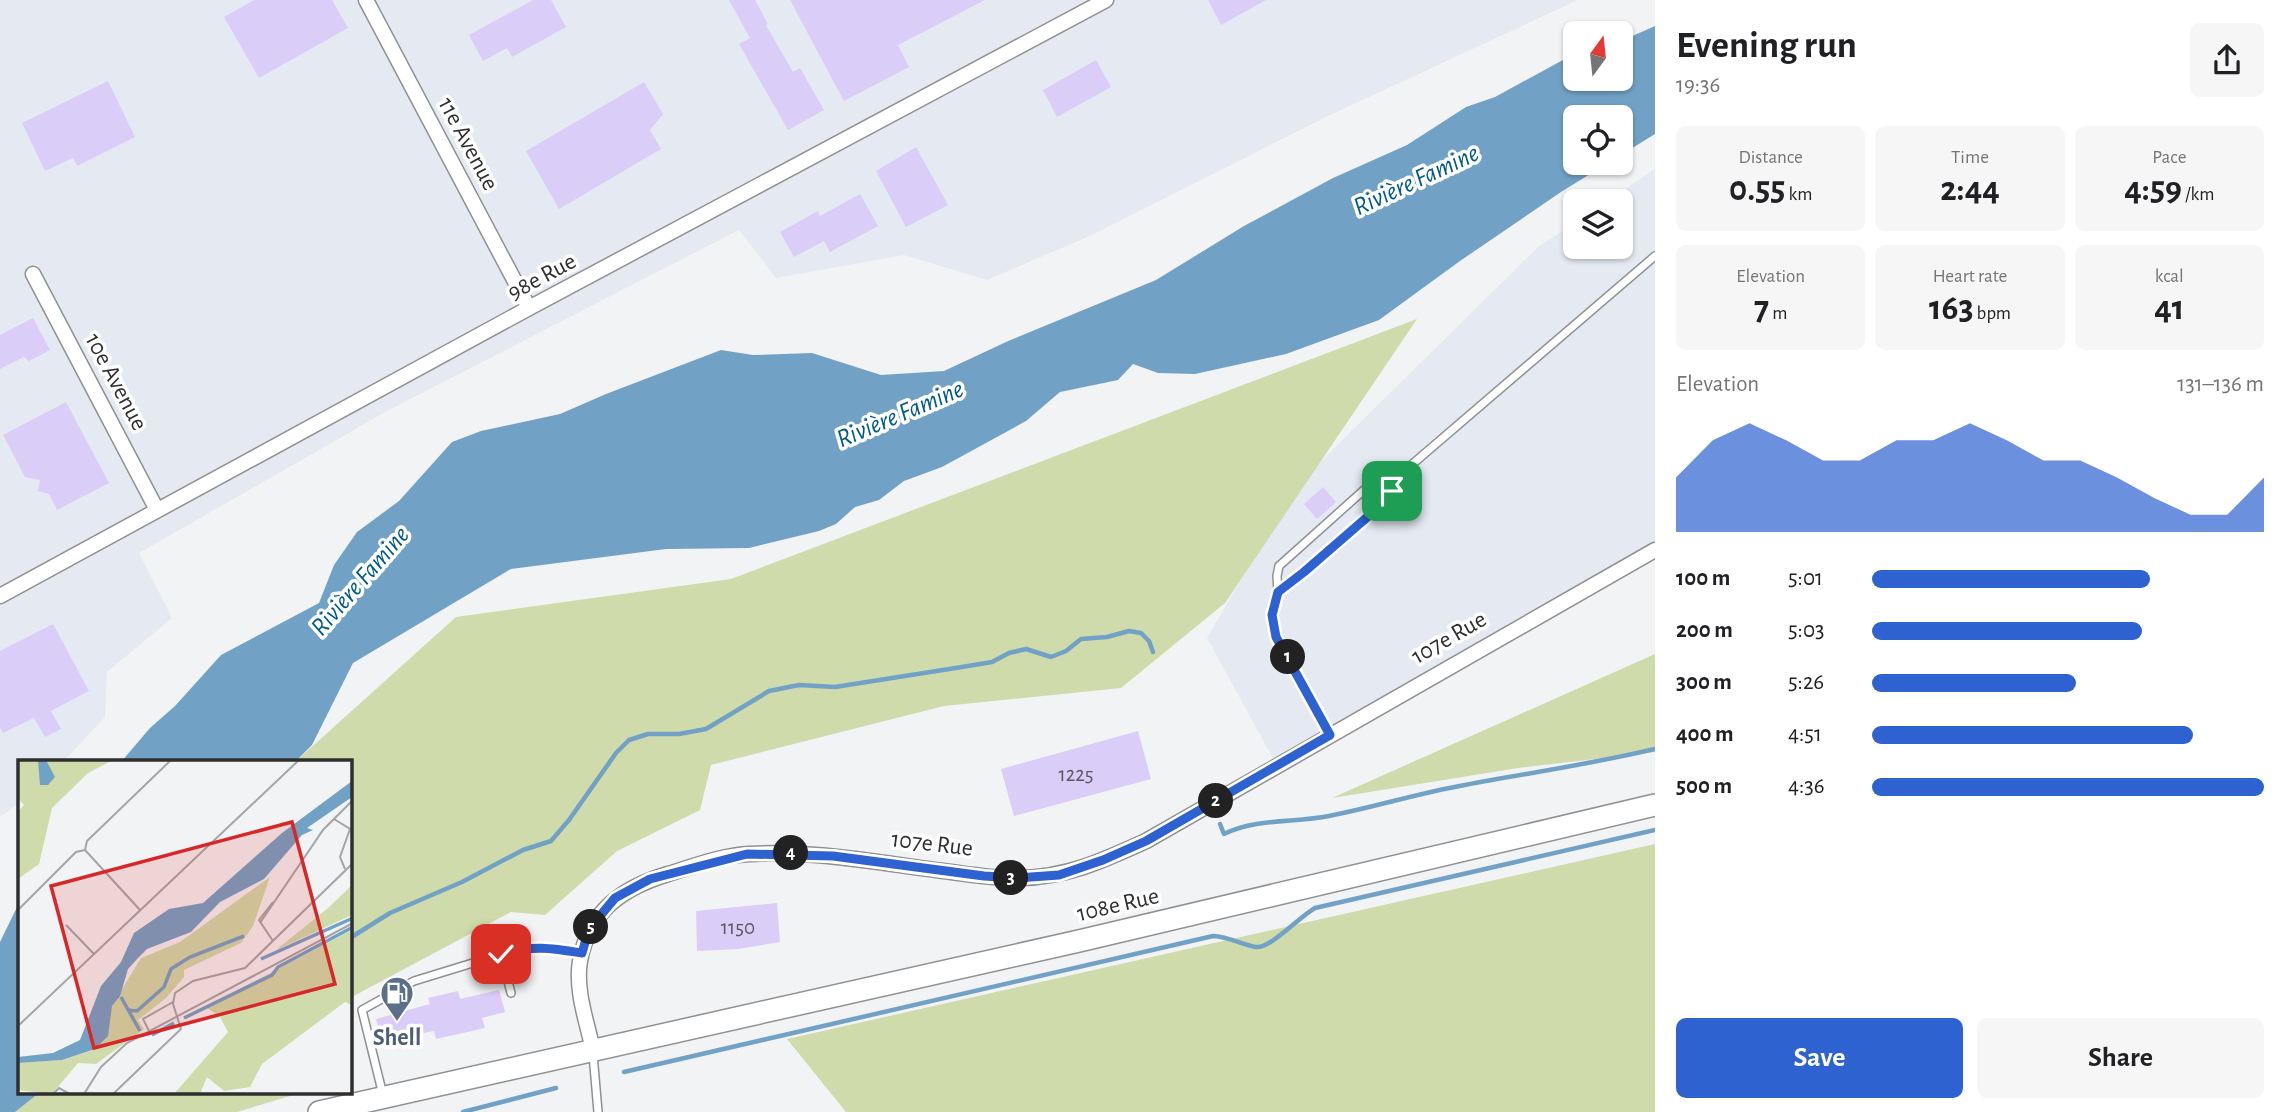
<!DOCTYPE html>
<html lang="en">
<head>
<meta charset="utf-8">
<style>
  body { margin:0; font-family:"Alegreya Sans",sans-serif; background:#f6f6f6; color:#202124; height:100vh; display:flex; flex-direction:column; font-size:26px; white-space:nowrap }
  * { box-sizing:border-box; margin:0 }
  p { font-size:23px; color:#757577 }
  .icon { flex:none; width:38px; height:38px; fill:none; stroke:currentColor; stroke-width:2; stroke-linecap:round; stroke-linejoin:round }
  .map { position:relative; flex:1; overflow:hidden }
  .side { display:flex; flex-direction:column; background:#fff; width:630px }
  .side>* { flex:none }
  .needle { width:46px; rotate:15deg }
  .buttons { position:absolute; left:1563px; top:21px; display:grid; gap:14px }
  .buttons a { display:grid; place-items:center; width:70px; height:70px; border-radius:10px; background:#fff; box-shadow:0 2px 5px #0004; font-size:35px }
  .pin { position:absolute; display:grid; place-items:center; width:60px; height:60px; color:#fff; margin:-30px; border-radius:14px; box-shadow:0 4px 10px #0006 }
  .km { position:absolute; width:35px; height:35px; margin:-18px; border-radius:50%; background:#222; color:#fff; font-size:19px; line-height:35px; text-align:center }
  .round { display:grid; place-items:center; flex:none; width:74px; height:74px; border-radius:10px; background:#f6f6f6 }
  .summary { display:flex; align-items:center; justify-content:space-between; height:119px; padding:0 21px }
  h1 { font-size:38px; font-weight:700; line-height:52px }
  .figures { display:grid; grid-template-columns:repeat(3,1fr); gap:10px; height:119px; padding:7px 21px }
  .figures div { display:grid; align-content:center; border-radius:10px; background:#f6f6f6; text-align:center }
  .figures b { font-size:35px; font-weight:700 }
  .figures small { font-size:19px; font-weight:400 }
  .figures p { font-size:19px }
  .chart { height:196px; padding:14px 21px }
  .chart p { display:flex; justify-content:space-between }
  .chart svg { width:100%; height:126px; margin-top:7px; fill:#2d62d0; opacity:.7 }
  .cta { display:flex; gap:14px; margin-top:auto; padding:14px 21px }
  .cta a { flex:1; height:80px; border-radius:10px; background:#2d62d0; color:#fff; font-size:28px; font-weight:700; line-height:80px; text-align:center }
  .cta a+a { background:#f6f6f6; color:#202124 }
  ul { padding:0 21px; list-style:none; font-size:23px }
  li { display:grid; grid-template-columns:112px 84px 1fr; align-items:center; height:52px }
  li i { height:18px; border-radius:9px; background:#2d62d0 }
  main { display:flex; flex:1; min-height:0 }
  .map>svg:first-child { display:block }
</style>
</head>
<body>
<main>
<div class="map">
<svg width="1655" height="1112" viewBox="0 0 1655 1112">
  <rect width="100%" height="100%" fill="#f2f3f4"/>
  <g fill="#e5eaf2">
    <polygon points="0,0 1578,0 1328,116 1092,235 987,280 904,255 776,278 739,230 387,411 139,553 172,618 107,672 105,717 63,762 19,762 19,803 0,817"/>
    <polygon points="1655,169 1655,544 1276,764 1207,638 1296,486 1538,247 1575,223 1575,247 1620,247 1620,201 1607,201"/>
  </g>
  <g fill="#cfdbaa">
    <polygon points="1417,319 1225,603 1121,688 944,706 711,765 700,810 617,851 545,915 511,912 350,998 350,762 295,762 456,617 731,579"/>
    <polygon points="1655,654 1655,752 1518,768 1332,798"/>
    <polygon points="1655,844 1655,1112 846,1112 787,1039"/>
    <polygon points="39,1093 300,1093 237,1112 15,1112"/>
  </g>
  <g fill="#71a2c6">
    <polygon points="1655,26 1655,134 1621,155 1620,117 1575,117 1575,163 1608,163 1561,192 1460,261 1379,320 1286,354 1195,374 1158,373 1133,364 1118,380 1060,392 1026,421 942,467 904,481 879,500 855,507 836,524 819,531 749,548 666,549 511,569 353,663 312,745 295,762 121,762 150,728 175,706 221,655 319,603 334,565 357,532 399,501 452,442 481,431 560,414 606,394 721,350 753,355 812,353 881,375 944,371 1006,342 1156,280 1244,226 1333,178 1407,145 1466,107 1495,97 1572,55 1575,55 1575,79 1620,79 1621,41"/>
    <polygon points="19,903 19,1093 39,1093 15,1112 0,1112 0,942"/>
  </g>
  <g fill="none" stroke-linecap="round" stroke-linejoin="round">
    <g stroke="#71a2c6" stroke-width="4.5">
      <path d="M 1220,824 L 1224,834 C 1257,818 1294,823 1329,816 C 1375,807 1419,793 1465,785 C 1528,773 1592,764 1655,749"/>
      <polyline points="350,938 390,913 462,882 523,850 551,841 569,820 616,753 629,740 648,734 679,734 706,729 769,691 799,685 835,687 962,667 992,662 1009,653 1026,649 1051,657 1066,651 1081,639 1107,637 1129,631 1141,633 1149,641 1153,652"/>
      <path d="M 624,1072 L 1213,936 C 1229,937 1241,944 1256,947 C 1270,949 1299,917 1315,908 L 1655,830"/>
      <polyline points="463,1112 556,1088"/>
    </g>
  </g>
  <g fill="#dacdf7">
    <polygon points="254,0 332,0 348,28 259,78 224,17"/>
    <polygon points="533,0 551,0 566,27 512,57 507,48 483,61 469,35"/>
    <polygon points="729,0 755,0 768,24 766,25 793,72 800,68 824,110 788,130 739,44 750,38"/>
    <polygon points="790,0 985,0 898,45 909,67 844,101"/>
    <polygon points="1208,0 1266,0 1221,25"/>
    <polygon points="1096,60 1111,87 1057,117 1043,90"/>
    <polygon points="108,81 135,137 77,166 73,158 45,171 22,123"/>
    <polygon points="644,82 663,114 650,130 661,149 559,209 526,151"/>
    <polygon points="916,147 948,205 906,227 876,171"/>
    <polygon points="860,194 878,226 830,252 824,241 794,257 780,232 818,211 820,216"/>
    <polygon points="33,318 50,350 29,361 24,357 0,369 0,335"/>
    <polygon points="66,402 109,483 57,510 49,494 38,491 40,480 25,477 3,435"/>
    <polygon points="1323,487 1336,502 1317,519 1304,504"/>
    <polygon points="53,624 89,691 51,711 61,729 45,737 34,718 3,733 0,727 0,651"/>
    <polygon points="1138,731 1151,779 1014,816 1001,769"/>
    <polygon points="777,903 780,942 738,949 697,951 696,911"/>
    <polygon points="499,990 505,1012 482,1018 485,1028 436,1039 434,1031 413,1035 412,1032 382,1041 376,1019 430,1004 428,998 458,991 460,999"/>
  </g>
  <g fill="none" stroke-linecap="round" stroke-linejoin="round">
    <defs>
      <g id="lane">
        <polyline points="1278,592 1304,572 1380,506 1392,491 1395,479"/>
        <polyline points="1330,735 1276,637 1272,615 1278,592 1277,576 1279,566 1374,481 1395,479 1655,256"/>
        <polyline points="501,954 511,993"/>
        <polyline points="593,1054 598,1112"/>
        <polyline points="383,1095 362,1010 414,981 525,947 560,949 582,953"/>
      </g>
      <g id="street">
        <polyline points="366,0 529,308"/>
        <polyline points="33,274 157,510"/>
        <polyline points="0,596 529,308 1106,0"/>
        <path d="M 593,1050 C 587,1022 575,990 580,961 C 589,911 622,888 668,874 C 694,866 723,855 750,854 C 818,850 884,864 951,872 C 973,875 997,879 1020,878 C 1068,877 1102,861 1146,841 L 1655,550"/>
      </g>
      <polyline id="secondary" points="319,1112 1079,941 1655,805"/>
    </defs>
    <use href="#lane" stroke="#8f9091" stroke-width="10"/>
    <use href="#street" stroke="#8f9091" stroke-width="17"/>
    <use href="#secondary" stroke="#8f9091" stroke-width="24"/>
    <use href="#lane" stroke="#fff" stroke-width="7"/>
    <use href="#street" stroke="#fff" stroke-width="14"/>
    <use href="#secondary" stroke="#fff" stroke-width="21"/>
  </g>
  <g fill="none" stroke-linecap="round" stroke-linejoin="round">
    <defs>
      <path id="route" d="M 501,954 C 533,945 551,948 582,953 L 589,929 L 615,898 L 650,879 L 747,854 L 833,856 L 984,876 L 1017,878 L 1059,875 L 1103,860 L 1146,841 L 1330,735 L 1276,637 L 1272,615 L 1278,592 L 1304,572 L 1380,506 L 1392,491"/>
    </defs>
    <use href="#route" stroke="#fff" stroke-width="14"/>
    <use href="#route" stroke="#2d62d0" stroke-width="9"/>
  </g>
  <defs>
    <symbol id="fuel-pin" viewBox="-11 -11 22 30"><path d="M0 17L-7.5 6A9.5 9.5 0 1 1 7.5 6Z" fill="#5c6f8a" stroke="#fff"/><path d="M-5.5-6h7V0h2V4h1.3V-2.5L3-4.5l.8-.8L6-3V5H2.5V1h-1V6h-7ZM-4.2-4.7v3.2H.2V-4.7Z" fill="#fff"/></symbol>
  </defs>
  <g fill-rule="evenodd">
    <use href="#fuel-pin" x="378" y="974" width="38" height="52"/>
  </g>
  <g text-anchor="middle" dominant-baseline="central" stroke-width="7" stroke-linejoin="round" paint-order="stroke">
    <g font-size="21" fill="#5a5662">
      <text x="1076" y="774">1225</text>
      <text x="738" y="927">1150</text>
    </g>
    <g font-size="24" fill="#2f2f30" stroke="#fff">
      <text transform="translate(468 144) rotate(62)">11e Avenue</text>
      <text transform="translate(542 277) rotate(-28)">98e Rue</text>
      <text transform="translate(116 382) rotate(62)">10e Avenue</text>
      <text transform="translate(1449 638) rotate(-30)">107e Rue</text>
      <text transform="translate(932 844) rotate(7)">107e Rue</text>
      <text transform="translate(1118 905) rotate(-13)">108e Rue</text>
    </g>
    <g font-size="24" font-weight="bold" fill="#4e5e75" stroke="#fff">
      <text x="397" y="1038">Shell</text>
    </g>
    <g font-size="26" font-style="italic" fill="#005a88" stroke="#fff">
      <text transform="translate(1416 180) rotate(-25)">Rivière Famine</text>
      <text transform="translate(900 414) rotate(-23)">Rivière Famine</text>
      <text transform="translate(360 581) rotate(-49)">Rivière Famine</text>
    </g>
  </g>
  <g transform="translate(18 760)">
    <rect width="334" height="334" fill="#f2f3f4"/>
    <path d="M 0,0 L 95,0 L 70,13 L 34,48 L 21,104 L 0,119 L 0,52 L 6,45 L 0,38 ZM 252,117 L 235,166 L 223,183 L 166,210 L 166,217 L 148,238 L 120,260 L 126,269 L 78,304 L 60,303 L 34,334 L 0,330 L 0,303 L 44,300 L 78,289 L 94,246 L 123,198 L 162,182 ZM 334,125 L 334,155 L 258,190 L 310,148 ZM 334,170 L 334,245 L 327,242 L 244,304 L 232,327 L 206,331 L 189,317 L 182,334 L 156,334 L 210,272 L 202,257 L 188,247 Z" fill="#cfdbaa"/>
    <path d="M 20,0 L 28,0 L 37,17 L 30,25 L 22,25 ZM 334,21 L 334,37 L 289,68 L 295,70 L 284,75 L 246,119 L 202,142 L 173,172 L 129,189 L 120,198 L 110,209 L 102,236 L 94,246 L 90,276 L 77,289 L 44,300 L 0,303 L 0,297 L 35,293 L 62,280 L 83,226 L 103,202 L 116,173 L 151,149 L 185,143 L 264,73 Z" fill="#71a2c6"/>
    <path fill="none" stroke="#71a2c6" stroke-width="3.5" d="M 243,199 L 335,158M 103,237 L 122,271M 109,250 L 119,251 L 146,227 L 153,209 L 172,197 L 226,176M 166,258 L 254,215 L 260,207 L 335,167M 134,275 L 156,263"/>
    <path fill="none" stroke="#a4a5a6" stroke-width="2" d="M 316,59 L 332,69 L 322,97 L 327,109M 67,90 L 69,81 L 153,0M 67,90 L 122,150M 255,142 L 241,160 L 255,181M 0,150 L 58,92 L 67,90M 242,163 L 305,70 L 335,40M 48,165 L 76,194M 0,266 L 281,0M 131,271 L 125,259 L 155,242M 35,334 L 41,328 L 52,334M 66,334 L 83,307 L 109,283 L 335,163M 95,334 L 163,269 L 155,244 L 157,233 L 175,221 L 227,208 L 335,103"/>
    <path fill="#d62828" fill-opacity="0.15" stroke="#d62828" stroke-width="3.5" d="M 274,62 L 317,224 L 76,288 L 33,126 Z"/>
    <rect width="334" height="334" fill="none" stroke="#2f2f30" stroke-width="3.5"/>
  </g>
</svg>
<div class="buttons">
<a><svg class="needle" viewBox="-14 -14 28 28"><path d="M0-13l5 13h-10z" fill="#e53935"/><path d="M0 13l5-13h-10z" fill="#757577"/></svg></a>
<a><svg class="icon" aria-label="locate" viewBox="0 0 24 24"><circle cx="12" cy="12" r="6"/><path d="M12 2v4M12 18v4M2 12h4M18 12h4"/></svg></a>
<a><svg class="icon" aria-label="layers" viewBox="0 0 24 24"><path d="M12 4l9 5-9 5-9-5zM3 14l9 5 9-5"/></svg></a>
</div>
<div class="pin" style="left:1392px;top:491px;background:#1e9e55"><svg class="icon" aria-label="arrive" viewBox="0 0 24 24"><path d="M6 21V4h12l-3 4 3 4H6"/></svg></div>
<div class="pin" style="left:501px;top:954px;background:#d93025"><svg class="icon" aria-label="check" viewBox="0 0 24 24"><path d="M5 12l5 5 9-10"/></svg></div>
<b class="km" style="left:1288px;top:657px">1</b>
<b class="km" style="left:1216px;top:801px">2</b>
<b class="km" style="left:1011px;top:878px">3</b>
<b class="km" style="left:791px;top:853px">4</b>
<b class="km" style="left:591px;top:927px">5</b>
</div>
<section class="side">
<div class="summary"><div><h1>Evening run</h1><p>19:36</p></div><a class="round"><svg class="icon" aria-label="share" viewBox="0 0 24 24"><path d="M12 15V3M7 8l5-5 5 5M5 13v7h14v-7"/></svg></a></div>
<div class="figures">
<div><p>Distance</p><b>0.55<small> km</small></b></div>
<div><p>Time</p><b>2:44</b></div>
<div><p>Pace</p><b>4:59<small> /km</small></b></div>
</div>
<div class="figures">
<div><p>Elevation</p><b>7<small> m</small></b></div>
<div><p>Heart rate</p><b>163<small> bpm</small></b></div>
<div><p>kcal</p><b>41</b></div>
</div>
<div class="chart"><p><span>Elevation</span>131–136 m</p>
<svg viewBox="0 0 160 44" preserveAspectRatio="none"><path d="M0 44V25L10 12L20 6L30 12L40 19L50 19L60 12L70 12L80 6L90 12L100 19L110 19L120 25L130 32L140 38L150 38L160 25V44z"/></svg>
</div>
<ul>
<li><b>100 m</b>5:01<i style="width:71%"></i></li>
<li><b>200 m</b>5:03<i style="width:69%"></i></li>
<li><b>300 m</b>5:26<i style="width:52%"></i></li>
<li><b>400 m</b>4:51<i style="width:82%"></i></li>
<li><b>500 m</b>4:36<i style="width:100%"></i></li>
</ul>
<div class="cta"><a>Save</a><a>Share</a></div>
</section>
</main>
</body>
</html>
